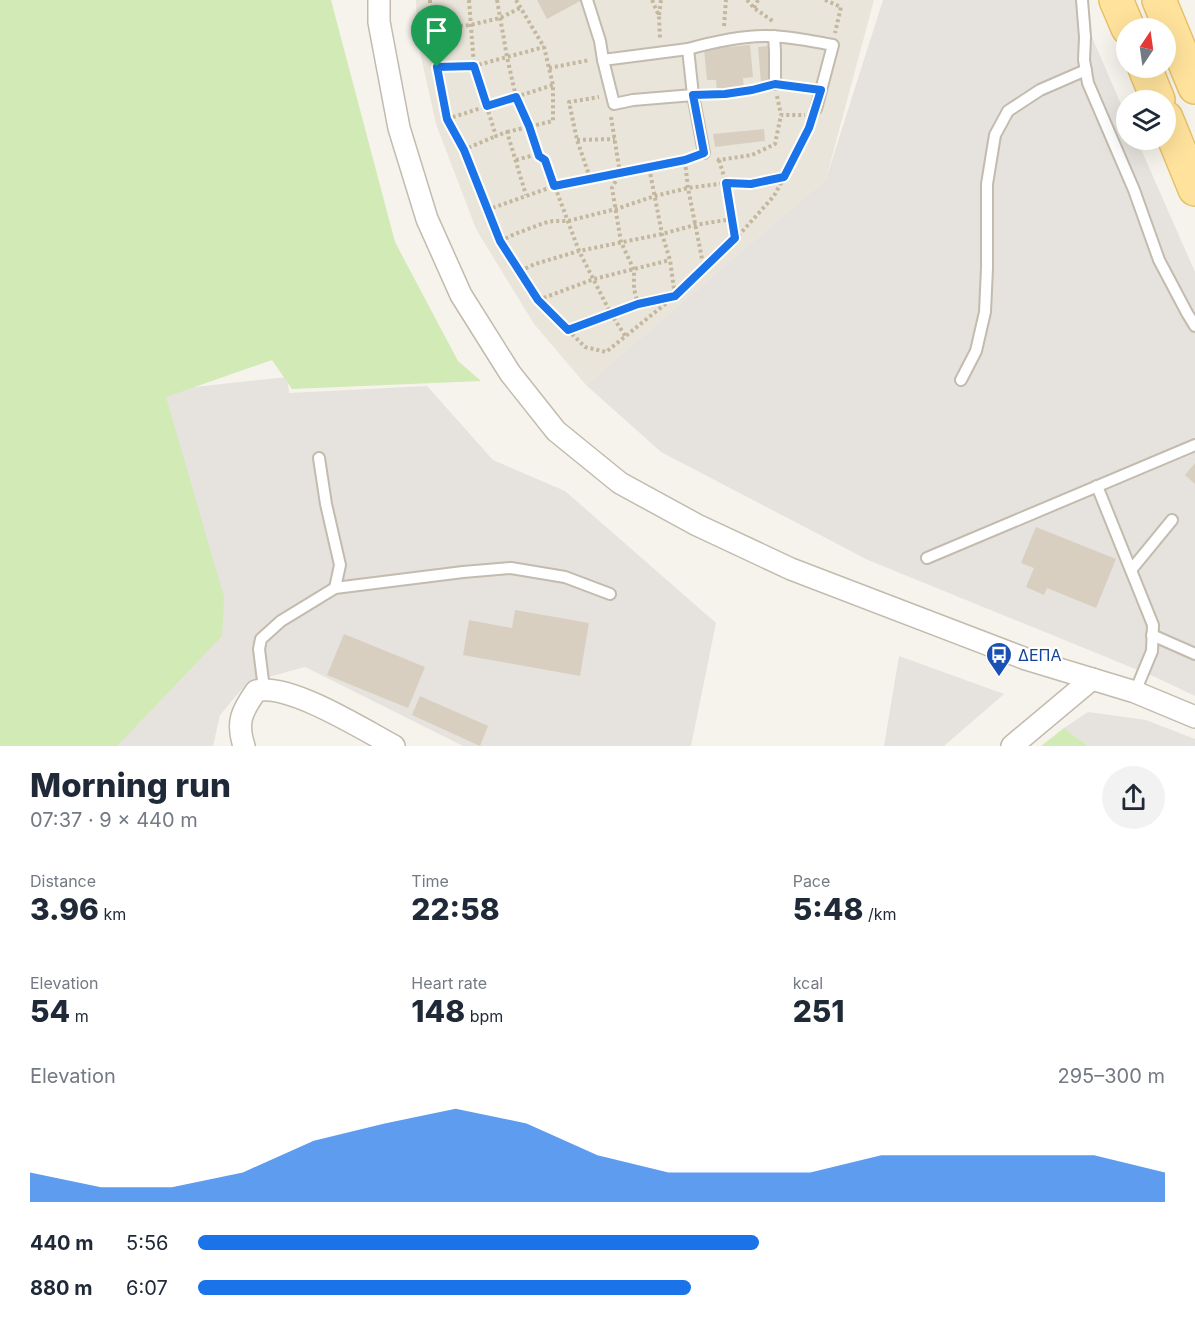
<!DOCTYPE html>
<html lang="en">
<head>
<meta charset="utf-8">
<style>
  body { margin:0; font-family:Inter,sans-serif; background:#f2f2f3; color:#1f2937; height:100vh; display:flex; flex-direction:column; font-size:22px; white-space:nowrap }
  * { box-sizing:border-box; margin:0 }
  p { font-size:20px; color:#747a83 }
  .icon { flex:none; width:33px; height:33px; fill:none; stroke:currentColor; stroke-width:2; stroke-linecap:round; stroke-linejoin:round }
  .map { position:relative; height:746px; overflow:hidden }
  .drawer { display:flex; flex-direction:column; background:#fff; flex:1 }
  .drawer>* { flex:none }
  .needle { width:39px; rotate:13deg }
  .tools { position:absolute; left:1116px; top:18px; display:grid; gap:12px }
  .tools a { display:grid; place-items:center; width:60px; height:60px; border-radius:50%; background:#fff; box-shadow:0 6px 24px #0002; font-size:30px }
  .pin { position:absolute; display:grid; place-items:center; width:51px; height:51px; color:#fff; margin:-62px -26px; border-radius:50% 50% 50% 0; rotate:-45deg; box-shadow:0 0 6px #0007 }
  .pin .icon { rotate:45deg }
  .round { display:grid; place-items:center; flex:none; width:63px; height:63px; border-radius:32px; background:#f2f2f3 }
  .overview { display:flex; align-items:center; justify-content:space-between; height:102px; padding:0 30px }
  h1 { font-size:33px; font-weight:800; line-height:45px }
  .figures { display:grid; grid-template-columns:repeat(3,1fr); gap:9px; height:102px; padding:6px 30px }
  .figures div { display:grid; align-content:center }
  .figures b { font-size:30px; font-weight:800 }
  .figures small { font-size:16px; font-weight:400 }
  .figures p { font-size:16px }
  .chart { height:168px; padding:12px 30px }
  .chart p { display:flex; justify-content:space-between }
  .chart svg { width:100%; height:108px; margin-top:6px; fill:#1a73e8; opacity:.7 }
  ul { padding:0 30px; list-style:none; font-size:20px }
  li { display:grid; grid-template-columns:96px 72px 1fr; align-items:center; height:45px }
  li i { height:15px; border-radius:8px; background:#1a73e8 }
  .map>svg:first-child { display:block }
</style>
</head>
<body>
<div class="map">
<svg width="1195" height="746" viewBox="0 0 1195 746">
  <rect width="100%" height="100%" fill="#f6f3ec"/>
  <polygon fill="#eae5da" points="416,0 874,0 826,179 586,385 534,324 476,229 436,124 417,39"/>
  <g fill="#e6e2dd">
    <polygon points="883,0 1076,0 1126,116 1126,140 1137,140 1195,272 1195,696 1155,677 868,560 661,452 586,385 826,179"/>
    <polygon points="287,377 289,393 427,386 493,460 565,491 716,623 691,746 463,746 305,667 247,683 220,715 213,746 116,746 158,391"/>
    <polygon points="899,656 1004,694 944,746 884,746"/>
    <polygon points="1088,712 1146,720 1195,739 1195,746 1088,746 1064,728"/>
  </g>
  <g fill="#d2eab5">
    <polygon points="0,0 331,0 395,242 458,361 481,381 292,389 272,360 166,397 224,597 222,636 117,746 0,746"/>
    <polygon points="1064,728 1088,746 1041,746"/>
  </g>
  <g fill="#d8cfc1">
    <polygon points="537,0 582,0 547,19"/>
    <polygon points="750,45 753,77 743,78 744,89 717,91 716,80 707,80 704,49"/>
    <polygon points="768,46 770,82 761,83 758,47"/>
    <polygon points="764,129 765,141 715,147 713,134"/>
    <polygon points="1195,463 1195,484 1185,475"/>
    <polygon points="1036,527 1116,559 1096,608 1047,588 1044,595 1026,587 1034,568 1021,563"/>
    <polygon points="515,610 589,623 580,676 463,655 469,620 512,628"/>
    <polygon points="344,634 425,667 408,708 327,675"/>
    <polygon points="420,696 488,726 480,746 412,715"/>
  </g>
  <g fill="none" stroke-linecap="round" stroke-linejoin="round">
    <defs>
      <g id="service">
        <polyline points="587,0 600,41 603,60"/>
        <polyline points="1082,0 1085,37 1084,60 1088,83 1134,190 1159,260 1187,313 1195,326"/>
        <polyline points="774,36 775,51 775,84"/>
        <path d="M 688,49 C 713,42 740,36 767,36 C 789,36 811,41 833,45 L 816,109"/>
        <polyline points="693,95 633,100 614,104 603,60 688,49 693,95 704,153"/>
        <polyline points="961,380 976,351 985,312 987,268 987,184 995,135 1008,111 1040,90 1086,70"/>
        <polyline points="319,458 326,504 340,565 335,588"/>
        <polyline points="1097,486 1153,625 1152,651 1135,692"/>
        <polyline points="927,558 1195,445"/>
        <polyline points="1131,570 1172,520"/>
        <polyline points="1152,635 1195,654"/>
        <polyline points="264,689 259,649 261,639 281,621 335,588 463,572 511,568 565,577 610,594"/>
      </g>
      <g id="minor">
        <polyline points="379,0 379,22 399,128 427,219 461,295 510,373 556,431 620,483 697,525 791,569 1026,659 1135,692 1195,717"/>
        <path d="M 244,746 C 236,722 242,711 256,691 C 288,682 364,730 394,746"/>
        <polyline points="1012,746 1092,679"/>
      </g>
      <g id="primary">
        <polyline points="1116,0 1128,28"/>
        <polyline points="1159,0 1195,87"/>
        <polyline points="1145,68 1158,100"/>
        <polyline points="1166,118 1195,189"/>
      </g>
    </defs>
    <use href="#service" stroke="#c2bbae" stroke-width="14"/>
    <use href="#minor" stroke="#c2bbae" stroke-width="24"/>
    <use href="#primary" stroke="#e6c16a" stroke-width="36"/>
    <g stroke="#c4b79f" stroke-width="4" stroke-dasharray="3 3" stroke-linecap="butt">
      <polyline points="430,0 430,29 447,119 463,150 500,241 538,300 585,347 606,352 675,296 739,235 774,196 800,148 811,122"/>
      <polyline points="469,0 474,66 496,136 507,132 526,195"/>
      <polyline points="497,0 507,57 516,97 529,127 539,156 545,160 579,251 611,314 626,337"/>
      <polyline points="652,0 659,16 660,40"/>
      <polyline points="747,0 754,8 774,22"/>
      <polyline points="825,0 841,7 835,33"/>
      <polyline points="754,8 758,0"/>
      <polyline points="659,15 661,0"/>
      <polyline points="724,26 726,0"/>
      <polyline points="430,29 470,25 500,18 520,8"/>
      <polyline points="437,67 474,66 544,47"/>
      <polyline points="549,68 590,60"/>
      <polyline points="786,85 809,87"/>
      <polyline points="707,95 725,94 761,87"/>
      <polyline points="777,96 781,115"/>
      <polyline points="611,117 620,173 612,188 621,242 634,270 634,289 638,304"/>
      <polyline points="447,119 553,85"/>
      <polyline points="507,132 553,121 553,85 544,47 516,0"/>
      <polyline points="577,140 615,139"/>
      <polyline points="463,150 496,136"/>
      <polyline points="717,159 719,160 752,155 775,144 781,115 805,115"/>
      <polyline points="516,160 538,154"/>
      <polyline points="719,160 726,183 735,239"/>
      <polyline points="685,161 688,188 704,269"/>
      <polyline points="590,178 577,140 569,102 599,97"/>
      <polyline points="487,210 554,186 685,161 693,157"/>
      <polyline points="500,241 515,234 544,223 553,221 568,221 616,209 655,196 688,188 726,183 751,184 784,177"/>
      <polyline points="520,271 535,264 579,251 662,234 695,225 732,219"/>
      <polyline points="538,300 594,279 670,260"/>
      <polyline points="568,330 638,304 675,296 670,260 662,234 649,167"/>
    </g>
    <use href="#service" stroke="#fff" stroke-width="10"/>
    <use href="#minor" stroke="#fff" stroke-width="21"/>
    <use href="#primary" stroke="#ffe39c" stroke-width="33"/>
  </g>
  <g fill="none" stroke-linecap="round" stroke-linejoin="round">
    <defs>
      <polygon id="route" points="474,66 487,106 516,97 529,126 539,156 545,160 554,186 685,160 704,153 693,95 725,94 752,90 775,84 821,90 809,128 784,177 751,184 726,183 735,238 675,296 638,304 568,330 538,300 500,241 464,150 447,119 437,67"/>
    </defs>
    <use href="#route" stroke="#fff" stroke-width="12"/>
    <use href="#route" stroke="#1a73e8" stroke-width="8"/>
  </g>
  <defs>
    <symbol id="bus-pin" viewBox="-11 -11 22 30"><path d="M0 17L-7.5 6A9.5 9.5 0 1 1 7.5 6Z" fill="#1a4fb4" stroke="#fff"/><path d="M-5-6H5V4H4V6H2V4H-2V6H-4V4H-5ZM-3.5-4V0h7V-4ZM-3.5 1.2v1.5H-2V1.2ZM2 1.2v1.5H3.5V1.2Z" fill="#fff"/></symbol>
  </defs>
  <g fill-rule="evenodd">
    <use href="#bus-pin" x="984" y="640" width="30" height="40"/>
  </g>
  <g text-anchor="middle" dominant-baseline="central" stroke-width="4.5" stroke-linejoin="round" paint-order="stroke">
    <g font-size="16" fill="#164399" stroke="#fff" text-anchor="start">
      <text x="1018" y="655">ΔΕΠΑ</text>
    </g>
  </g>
</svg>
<div class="tools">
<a><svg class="needle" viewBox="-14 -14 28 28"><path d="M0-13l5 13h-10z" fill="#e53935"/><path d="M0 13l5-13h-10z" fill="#747a83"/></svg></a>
<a><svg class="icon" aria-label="layers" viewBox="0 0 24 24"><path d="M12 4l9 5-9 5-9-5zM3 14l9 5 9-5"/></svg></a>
</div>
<div class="pin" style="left:437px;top:67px;background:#1e9e55"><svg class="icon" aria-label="arrive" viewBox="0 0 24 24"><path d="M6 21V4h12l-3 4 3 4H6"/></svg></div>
</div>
<section class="drawer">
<div class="overview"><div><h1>Morning run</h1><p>07:37 · 9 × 440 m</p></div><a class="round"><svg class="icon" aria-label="share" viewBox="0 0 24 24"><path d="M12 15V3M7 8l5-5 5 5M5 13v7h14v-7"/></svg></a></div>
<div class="figures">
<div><p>Distance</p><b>3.96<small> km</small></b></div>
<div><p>Time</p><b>22:58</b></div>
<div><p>Pace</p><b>5:48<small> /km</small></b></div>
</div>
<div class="figures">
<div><p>Elevation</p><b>54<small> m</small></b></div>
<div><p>Heart rate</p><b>148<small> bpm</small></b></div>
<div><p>kcal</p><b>251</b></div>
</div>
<div class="chart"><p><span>Elevation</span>295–300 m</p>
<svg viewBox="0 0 160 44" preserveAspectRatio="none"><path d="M0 44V32L10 38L20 38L30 32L40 19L50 12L60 6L70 12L80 25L90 32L100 32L110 32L120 25L130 25L140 25L150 25L160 32V44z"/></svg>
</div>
<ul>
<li><b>440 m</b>5:56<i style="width:58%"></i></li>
<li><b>880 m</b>6:07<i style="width:51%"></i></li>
</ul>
</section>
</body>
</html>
